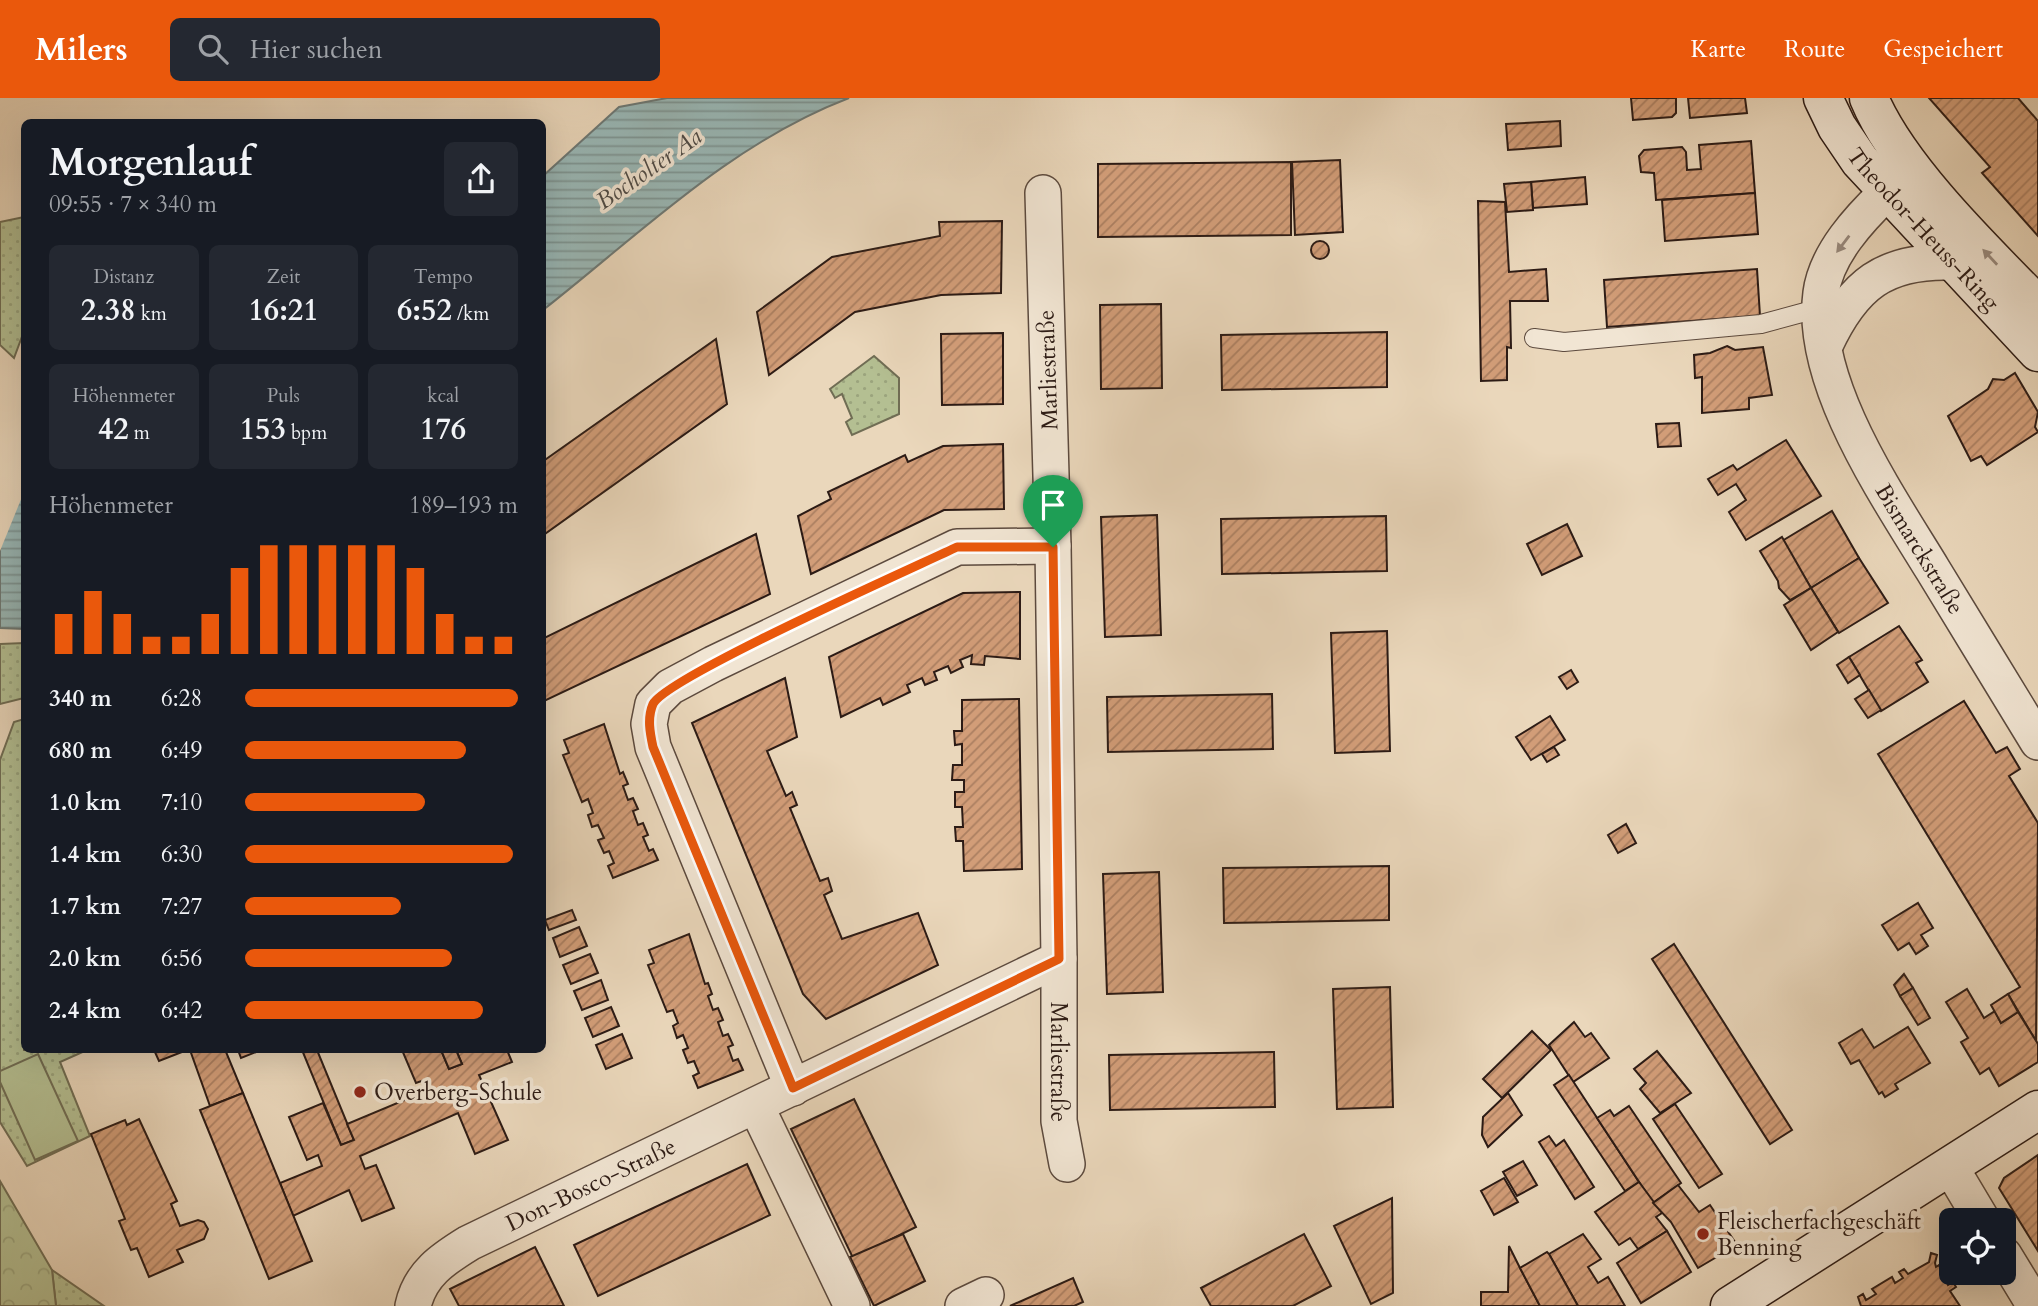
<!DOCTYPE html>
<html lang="de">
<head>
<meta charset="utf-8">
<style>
  body { margin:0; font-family:Cardo,serif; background:#242831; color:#f1f3f6; height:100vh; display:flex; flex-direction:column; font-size:26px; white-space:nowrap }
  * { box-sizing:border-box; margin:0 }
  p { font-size:23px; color:#9ea1a6 }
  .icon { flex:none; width:38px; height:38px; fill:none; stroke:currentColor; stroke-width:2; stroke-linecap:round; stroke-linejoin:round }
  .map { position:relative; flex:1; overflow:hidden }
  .details { position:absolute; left:21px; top:21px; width:525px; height:934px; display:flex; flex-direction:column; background:#171b24; border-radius:10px; box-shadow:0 7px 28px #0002 }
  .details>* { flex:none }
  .controls { position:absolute; left:1939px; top:1110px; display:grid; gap:14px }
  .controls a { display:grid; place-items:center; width:77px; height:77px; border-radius:10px; background:#171b24; box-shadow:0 7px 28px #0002; font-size:35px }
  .pin { position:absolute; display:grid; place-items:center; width:60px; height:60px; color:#fff; margin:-72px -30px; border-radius:50% 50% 50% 0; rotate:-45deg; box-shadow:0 0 7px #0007 }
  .pin .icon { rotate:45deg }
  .round { display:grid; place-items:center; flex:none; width:74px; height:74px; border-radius:10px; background:#242831 }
  .head { display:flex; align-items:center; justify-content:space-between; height:119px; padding:0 28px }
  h1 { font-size:38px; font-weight:600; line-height:52px }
  .metrics { display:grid; grid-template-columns:repeat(3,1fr); gap:10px; height:119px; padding:7px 28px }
  .metrics div { display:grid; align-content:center; border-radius:10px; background:#242831; text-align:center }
  .metrics b { font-size:30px; font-weight:600 }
  .metrics small { font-size:19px; font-weight:400 }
  .metrics p { font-size:19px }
  .chart { height:196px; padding:14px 28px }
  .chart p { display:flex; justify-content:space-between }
  .chart svg { width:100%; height:126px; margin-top:7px; stroke:#ea580c; stroke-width:6 }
  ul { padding:0 28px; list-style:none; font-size:23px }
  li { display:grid; grid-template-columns:112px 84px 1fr; align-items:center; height:52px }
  li i { height:18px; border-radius:9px; background:#ea580c }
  header { display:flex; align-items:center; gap:42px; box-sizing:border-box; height:98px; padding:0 35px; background:#ea580c; color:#fff }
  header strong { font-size:33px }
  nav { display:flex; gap:38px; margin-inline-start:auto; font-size:24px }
  .search { width:490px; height:63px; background:#242831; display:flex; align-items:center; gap:18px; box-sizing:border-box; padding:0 24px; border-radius:10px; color:#9ea1a6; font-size:26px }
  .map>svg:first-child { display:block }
</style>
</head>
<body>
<header>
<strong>Milers</strong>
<div class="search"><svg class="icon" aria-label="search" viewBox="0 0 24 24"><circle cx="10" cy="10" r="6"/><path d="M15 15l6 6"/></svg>Hier suchen</div>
<nav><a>Karte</a><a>Route</a><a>Gespeichert</a></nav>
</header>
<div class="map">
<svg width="2038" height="1208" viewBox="0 0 2038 1208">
  <defs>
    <pattern id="grass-dots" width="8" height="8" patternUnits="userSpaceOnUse" patternTransform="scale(1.75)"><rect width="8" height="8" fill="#b4bf92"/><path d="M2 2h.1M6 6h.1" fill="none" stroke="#9ba47d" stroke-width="1.8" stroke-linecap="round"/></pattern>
    <pattern id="forest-crowns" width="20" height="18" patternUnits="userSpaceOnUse" patternTransform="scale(1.75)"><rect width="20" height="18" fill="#b4bf92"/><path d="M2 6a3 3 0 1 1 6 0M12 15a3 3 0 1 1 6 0" fill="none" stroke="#9ba47d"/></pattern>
    <pattern id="water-rules" width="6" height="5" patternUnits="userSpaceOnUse" patternTransform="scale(1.75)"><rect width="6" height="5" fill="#99b8b7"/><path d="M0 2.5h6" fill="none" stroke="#7d9594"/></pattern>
    <pattern id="building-hatch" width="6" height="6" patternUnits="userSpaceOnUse" patternTransform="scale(1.75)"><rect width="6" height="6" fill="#d29d78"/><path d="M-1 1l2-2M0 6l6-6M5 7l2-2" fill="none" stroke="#ab7f61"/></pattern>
  </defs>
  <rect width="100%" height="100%" fill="#ead7bb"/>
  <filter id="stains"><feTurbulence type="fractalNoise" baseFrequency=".00286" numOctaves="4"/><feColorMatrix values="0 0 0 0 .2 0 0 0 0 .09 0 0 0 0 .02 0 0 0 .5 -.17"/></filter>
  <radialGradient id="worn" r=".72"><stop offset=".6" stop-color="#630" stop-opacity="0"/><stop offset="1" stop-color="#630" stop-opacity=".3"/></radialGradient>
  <g fill="url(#grass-dots)" stroke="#706d54" stroke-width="2">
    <polygon points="24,119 24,233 14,260 0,247 0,124"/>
    <polygon points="874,258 899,280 899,316 852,337 846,324 852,320 842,296 835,300 830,291"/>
    <polygon points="24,545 24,600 0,606 0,546"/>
    <polygon points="24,621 24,952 87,952 60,964 90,1038 27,1068 0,1024 0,662 14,624"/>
    <polygon points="52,1172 104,1208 56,1208"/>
  </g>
  <polygon fill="url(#forest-crowns)" stroke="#706d54" stroke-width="2" points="0,1083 52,1172 56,1208 0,1208"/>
  <polygon fill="#b4bf92" stroke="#706d54" stroke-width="2" points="38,956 78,1043 35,1062 0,984 0,973"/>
  <g fill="url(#water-rules)" stroke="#6d7976" stroke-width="2">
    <path d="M 667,0 L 849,0 C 731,45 640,136 543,212 L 543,78 L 619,9 Z"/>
    <polygon points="0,398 24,398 24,531 0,530"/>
  </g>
  <polygon fill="#ead7bb" points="24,394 0,453 0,395"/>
  <g fill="url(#building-hatch)" stroke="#2c1b15" stroke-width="2">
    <polygon points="1631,0 1676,0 1676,15 1672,19 1633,22"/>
    <polygon points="1688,0 1745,0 1747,15 1690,20"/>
    <polygon points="1929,0 2018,0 2038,23 2038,138 1982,75 1990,69"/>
    <polygon points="1560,23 1561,48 1508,52 1506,26"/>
    <polygon points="1751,43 1755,95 1656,102 1654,75 1641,74 1639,58 1644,52 1682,49 1686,54 1687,72 1701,71 1699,47"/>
    <polygon points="1340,62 1343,134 1295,137 1292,64"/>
    <polygon points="1291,64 1291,137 1098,139 1098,66"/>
    <polygon points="1585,79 1587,106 1533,110 1531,84"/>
    <polygon points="1531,84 1533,112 1507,114 1504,86"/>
    <polygon points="1755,95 1758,136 1665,143 1662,102"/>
    <polygon points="1478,103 1505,104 1509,174 1546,171 1548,203 1510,203 1511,250 1507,249 1507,282 1481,283"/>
    <polygon points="1002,123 1001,195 941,197 855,214 769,277 757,214 832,159 940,138 939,124"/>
    <circle cx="1320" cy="152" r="9"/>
    <polygon points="1757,171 1760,218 1607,229 1604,182"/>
    <polygon points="1161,206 1162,290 1101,291 1100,207"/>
    <polygon points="1387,234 1387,289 1222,292 1221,237"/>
    <polygon points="1003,235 1003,306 942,307 941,236"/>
    <polygon points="716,241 727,306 542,438 542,364"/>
    <polygon points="1727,248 1735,252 1763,249 1772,297 1749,300 1749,311 1702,315 1702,279 1695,280 1694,257 1710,255"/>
    <polygon points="2015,275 2038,314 2035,329 2038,334 1987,367 1981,358 1971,363 1948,318 1988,291 1993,281 2004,282"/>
    <polygon points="1679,325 1681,348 1658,349 1656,326"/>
    <polygon points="1786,342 1821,398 1746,442 1729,414 1746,402 1736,386 1718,397 1708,381 1733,367 1737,372"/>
    <polygon points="1003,346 1004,411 944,412 811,476 798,418 831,401 828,394 905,357 908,364 943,348"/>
    <polygon points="1832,413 1859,460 1811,490 1782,443"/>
    <polygon points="1157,417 1161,537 1105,539 1101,419"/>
    <polygon points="1386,418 1387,473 1222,476 1221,421"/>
    <polygon points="1567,426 1582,458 1542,477 1527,446"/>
    <polygon points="756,436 770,496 542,604 542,541"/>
    <polygon points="1782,439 1811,490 1790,502 1779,490 1778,483 1760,453"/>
    <polygon points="1859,460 1888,505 1839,535 1811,490"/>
    <polygon points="1811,490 1838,534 1811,552 1784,507"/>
    <polygon points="1020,494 1020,561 985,558 984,567 971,566 972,557 960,562 963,569 951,575 948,568 934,574 937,582 925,587 922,580 907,587 910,594 883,607 880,600 841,619 829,559 963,495"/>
    <polygon points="1899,528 1922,562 1916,565 1928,584 1881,613 1849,559"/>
    <polygon points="1387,533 1390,653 1335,655 1331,535"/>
    <polygon points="1849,559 1860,577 1848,585 1837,567"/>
    <polygon points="1571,572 1578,584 1567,591 1559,579"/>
    <polygon points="785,580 797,639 767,653 786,698 792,694 797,707 790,710 820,783 828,780 832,793 824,797 842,841 918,815 938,867 826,921 803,896 692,625"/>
    <polygon points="1869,592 1881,612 1868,620 1855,601"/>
    <polygon points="1272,596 1273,651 1108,654 1107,599"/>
    <polygon points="1019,601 1022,771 964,773 963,743 956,743 955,729 963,729 962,709 955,709 955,694 964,694 964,682 952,682 953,667 962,667 962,646 955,647 954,633 962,633 962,602"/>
    <polygon points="1964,603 1996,655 2007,649 2020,671 2009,678 2038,725 2036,943 2008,896 2020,889 1878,656"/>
    <polygon points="1550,618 1565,642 1531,662 1516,639"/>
    <polygon points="604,626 620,676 623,674 628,686 623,688 628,702 633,700 638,711 633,713 638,727 643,725 648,737 643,739 649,753 653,751 658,762 613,780 608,768 614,765 609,753 604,755 598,742 604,740 598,727 592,729 588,717 593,715 588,701 582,704 563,657 569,655 564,642"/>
    <polygon points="1554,649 1559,657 1547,664 1542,656"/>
    <polygon points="1626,726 1636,745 1618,755 1608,737"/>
    <polygon points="1389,768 1389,822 1224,825 1223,770"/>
    <polygon points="1159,774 1163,894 1107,896 1103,776"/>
    <polygon points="1918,805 1933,830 1921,837 1928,848 1916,856 1909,845 1898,852 1882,827"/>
    <polygon points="572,812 576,822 549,832 545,822"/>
    <polygon points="579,829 587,848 560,859 553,840"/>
    <polygon points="689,836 705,886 708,885 712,896 708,898 713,912 718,910 723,922 718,924 723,938 728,936 733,947 728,949 733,963 738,961 743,972 698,990 693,978 699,975 694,963 688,965 683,952 688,950 683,937 677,940 673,928 678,925 673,912 667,914 648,867 654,865 649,852"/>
    <polygon points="1674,846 1792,1032 1770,1046 1652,861"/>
    <polygon points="590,856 598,875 571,886 563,867"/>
    <polygon points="1904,876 1913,890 1900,898 1894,887"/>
    <polygon points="601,882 608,902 582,912 574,893"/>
    <polygon points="1390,889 1393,1009 1337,1011 1333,891"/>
    <polygon points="1913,890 1930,920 1918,927 1900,898"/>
    <polygon points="1967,891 1984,920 1995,913 2001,925 2018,914 2038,946 2038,964 1999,988 1989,970 1980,976 1961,944 1968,940 1946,904"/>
    <polygon points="2008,896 2018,914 2001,925 1991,907"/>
    <polygon points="611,909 619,928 593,939 585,920"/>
    <polygon points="1574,924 1585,939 1591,935 1609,960 1573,984 1549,947"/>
    <polygon points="1908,929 1930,965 1895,986 1898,991 1885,999 1882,994 1879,996 1859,962 1851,966 1839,945 1862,931 1874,950"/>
    <polygon points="1532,933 1551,952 1502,1000 1483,981"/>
    <polygon points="622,936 632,960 606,971 596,947"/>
    <polygon points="154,952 187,952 159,963"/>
    <polygon points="190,952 230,952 226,954 243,995 210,1008"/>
    <polygon points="238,952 261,952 241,960"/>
    <polygon points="302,952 317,952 354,1042 341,1047"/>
    <polygon points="402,952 441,952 449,971 462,966 456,952 507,952 512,964 479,977 508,1042 475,1056 458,1015 360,1058 365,1071 376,1067 394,1110 362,1123 349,1092 293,1118 280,1085 322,1068 318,1057 307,1062 289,1019 323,1005 341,1047 354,1042 347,1026 431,991 427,981 416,985"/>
    <polygon points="441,952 456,952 462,966 449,971"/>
    <polygon points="1657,953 1691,995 1660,1015 1640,991 1646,985 1634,971"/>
    <polygon points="1274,954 1275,1009 1110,1012 1109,957"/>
    <polygon points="1569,977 1639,1084 1625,1093 1554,987"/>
    <polygon points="243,995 312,1163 269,1181 200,1012"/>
    <polygon points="1508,995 1522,1017 1488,1049 1482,1037 1483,1019"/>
    <polygon points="854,1001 916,1129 853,1160 791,1031"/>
    <polygon points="1675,1006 1722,1076 1699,1090 1653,1021"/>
    <polygon points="1629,1008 1681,1085 1653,1105 1597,1020 1610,1012 1614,1018"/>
    <polygon points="139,1021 177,1103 171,1106 180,1128 198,1122 204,1124 208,1131 204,1141 177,1152 183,1164 149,1179 137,1150 131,1152 119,1123 125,1121 91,1036 125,1022 127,1027"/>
    <polygon points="1549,1038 1556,1048 1564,1042 1594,1089 1575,1101 1539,1044"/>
    <polygon points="2038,1057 2038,1153 1999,1090 2004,1080"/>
    <polygon points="1523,1063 1537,1087 1517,1098 1503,1074"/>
    <polygon points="747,1066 770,1117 598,1198 574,1147"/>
    <polygon points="1504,1080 1518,1104 1494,1117 1481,1093"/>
    <polygon points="1639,1084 1662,1115 1656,1119 1667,1133 1638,1151 1630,1140 1619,1147 1595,1114"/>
    <polygon points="1678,1087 1699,1114 1710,1107 1737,1147 1698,1170 1671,1124 1653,1105"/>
    <polygon points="1392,1100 1393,1195 1371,1206 1334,1128"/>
    <polygon points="1667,1133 1691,1174 1641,1205 1617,1165"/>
    <polygon points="903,1136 925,1183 874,1208 850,1159"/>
    <polygon points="1304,1136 1331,1188 1293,1208 1211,1208 1201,1190"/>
    <polygon points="1583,1136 1601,1161 1588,1169 1598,1185 1608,1179 1625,1208 1578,1208 1549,1156"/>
    <polygon points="1509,1148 1520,1170 1540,1208 1481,1208 1481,1194 1508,1194"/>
    <polygon points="535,1149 564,1208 459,1208 450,1191"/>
    <polygon points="1547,1154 1549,1156 1578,1208 1540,1208 1520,1170"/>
    <polygon points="1931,1155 1937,1157 1935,1165 1936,1169 1939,1167 1948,1187 1953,1184 1956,1189 1950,1193 1960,1208 1861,1208 1858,1199 1863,1196 1866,1202 1876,1196 1872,1191 1892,1179 1895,1185 1903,1180 1899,1174 1904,1171 1908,1176 1929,1164"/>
    <polygon points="1073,1180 1083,1204 1074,1208 1010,1208"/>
  </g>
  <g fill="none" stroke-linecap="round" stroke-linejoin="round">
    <defs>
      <polyline id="service" points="1534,240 1564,244 1761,226 1820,210"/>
      <g id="minor">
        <path id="s1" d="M 1887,94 C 1860,120 1826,156 1821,195 C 1809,285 1888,398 1933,472 C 1968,529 2003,587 2038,644"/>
        <path d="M 1825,247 C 1853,187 1884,162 1952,164"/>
        <path id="s2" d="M 1059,861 L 1059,1023 L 1067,1066"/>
        <polyline points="793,990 653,649 649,626 653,606 670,589 713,566 957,449 1053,448"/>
        <polyline points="756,1008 852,1208"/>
        <polyline points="1951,1070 1982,1122"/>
        <polyline points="2004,1157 2035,1208"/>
        <path id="s3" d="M 413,1208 C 420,1176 443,1161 469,1145 L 1059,861 L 1053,448 L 1043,95"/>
        <polyline points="963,1208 986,1197"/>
      </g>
      <g id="secondary">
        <path id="s4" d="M 1823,0 L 1837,29 L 1860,63 L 2038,254"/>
        <path d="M 1869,0 C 1898,70 1984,153 2038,208"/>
        <polyline points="1730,1208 2038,1012"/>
      </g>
    </defs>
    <use href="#service" stroke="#5c4a3e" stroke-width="20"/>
    <use href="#minor" stroke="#5c4a3e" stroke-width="38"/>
    <use href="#secondary" stroke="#2c1b15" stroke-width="41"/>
    <use href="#service" stroke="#f1e5d3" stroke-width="18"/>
    <use href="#minor" stroke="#f1e5d3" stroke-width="35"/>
    <use href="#secondary" stroke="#f1e5d3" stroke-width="38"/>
  </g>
  <defs><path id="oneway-solid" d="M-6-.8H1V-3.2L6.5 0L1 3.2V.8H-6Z" transform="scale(1.75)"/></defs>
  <g fill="#988a7e">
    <use href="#oneway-solid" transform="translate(1843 146) rotate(127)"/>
    <use href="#oneway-solid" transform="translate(1990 159) rotate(-133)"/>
  </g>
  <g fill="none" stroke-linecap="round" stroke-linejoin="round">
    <defs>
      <path id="route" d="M 957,449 L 1053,449 L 1059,861 L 793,990 L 653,649 C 650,635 647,620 653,606 C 667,579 913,470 957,449 Z"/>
    </defs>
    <use href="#route" stroke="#fff" stroke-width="14"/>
    <use href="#route" stroke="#ea580c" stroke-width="9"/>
  </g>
  <g fill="#8f2418" stroke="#f1e5d3" stroke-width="2.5">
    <circle cx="360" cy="994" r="7"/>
    <circle cx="1703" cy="1136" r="7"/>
  </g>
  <g text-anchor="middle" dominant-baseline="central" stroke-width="7" stroke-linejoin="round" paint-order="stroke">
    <g font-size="23" fill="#2c1b15" stroke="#f1e5d3">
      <text stroke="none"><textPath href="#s4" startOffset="166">Theodor-Heuss-Ring</textPath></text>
      <text transform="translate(1048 272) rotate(-92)">Marliestraße</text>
      <text stroke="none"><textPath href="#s1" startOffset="402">Bismarckstraße</textPath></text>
      <text stroke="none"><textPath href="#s2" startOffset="103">Marliestraße</textPath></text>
      <text stroke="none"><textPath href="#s3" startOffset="222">Don-Bosco-Straße</textPath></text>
    </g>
    <g font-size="23" fill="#2c1b15" stroke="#f1e5d3" text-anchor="start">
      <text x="374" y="994">Overberg-Schule</text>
      <text x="1717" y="1123">Fleischerfachgeschäft<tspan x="1717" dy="26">Benning</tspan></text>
    </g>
    <g font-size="24" font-style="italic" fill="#4d4a46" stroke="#f1e5d3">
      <text transform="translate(649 71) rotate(-35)">Bocholter Aa</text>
    </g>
  </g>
  <rect width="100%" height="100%" filter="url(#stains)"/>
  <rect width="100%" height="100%" fill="url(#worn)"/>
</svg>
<div class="controls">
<a><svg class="icon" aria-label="locate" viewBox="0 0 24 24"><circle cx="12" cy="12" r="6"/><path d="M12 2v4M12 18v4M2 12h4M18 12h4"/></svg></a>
</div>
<div class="pin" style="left:1053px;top:449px;background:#1e9e55"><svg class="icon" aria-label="arrive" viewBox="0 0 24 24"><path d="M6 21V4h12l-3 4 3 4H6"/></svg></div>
<section class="details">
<div class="head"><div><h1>Morgenlauf</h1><p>09:55 · 7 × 340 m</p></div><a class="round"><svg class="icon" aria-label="share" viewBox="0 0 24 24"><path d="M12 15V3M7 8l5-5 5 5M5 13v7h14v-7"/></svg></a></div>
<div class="metrics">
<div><p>Distanz</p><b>2.38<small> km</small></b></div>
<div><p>Zeit</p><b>16:21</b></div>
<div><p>Tempo</p><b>6:52<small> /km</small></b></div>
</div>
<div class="metrics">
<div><p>Höhenmeter</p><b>42<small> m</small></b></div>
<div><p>Puls</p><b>153<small> bpm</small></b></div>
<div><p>kcal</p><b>176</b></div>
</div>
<div class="chart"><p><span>Höhenmeter</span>189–193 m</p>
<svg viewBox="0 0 160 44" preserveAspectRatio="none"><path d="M5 44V30M15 44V22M25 44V30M35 44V38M45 44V38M55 44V30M65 44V14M75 44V6M85 44V6M95 44V6M105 44V6M115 44V6M125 44V14M135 44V30M145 44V38M155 44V38"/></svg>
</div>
<ul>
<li><b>340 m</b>6:28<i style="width:100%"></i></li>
<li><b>680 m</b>6:49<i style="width:81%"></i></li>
<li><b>1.0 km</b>7:10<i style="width:66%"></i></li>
<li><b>1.4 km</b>6:30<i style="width:98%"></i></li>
<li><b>1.7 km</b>7:27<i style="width:57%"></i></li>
<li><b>2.0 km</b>6:56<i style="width:76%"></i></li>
<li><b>2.4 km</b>6:42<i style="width:87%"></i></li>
</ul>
</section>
</div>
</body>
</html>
